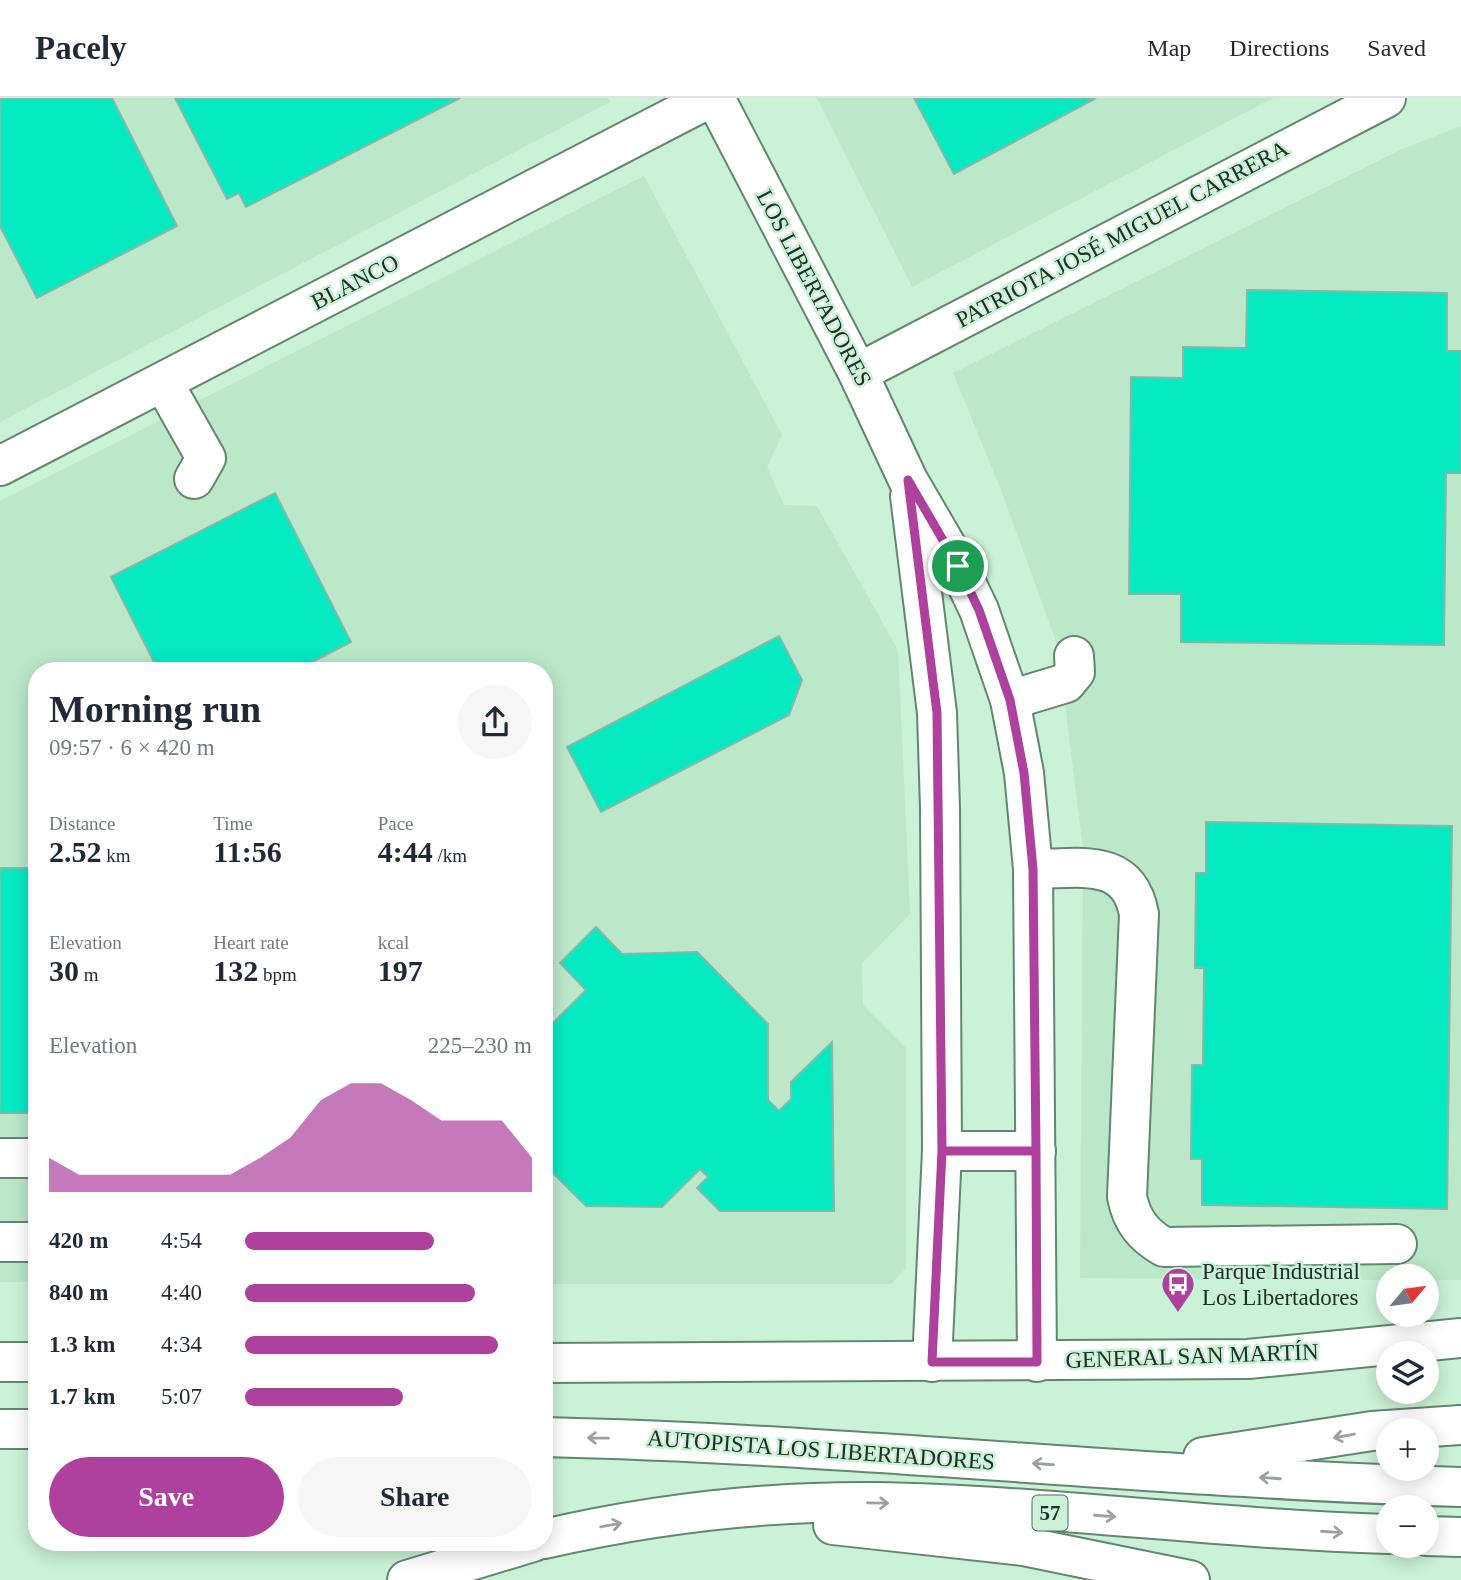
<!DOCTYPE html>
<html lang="en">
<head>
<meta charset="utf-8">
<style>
  body { margin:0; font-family:Georgia,serif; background:#f6f6f7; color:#1f2937; height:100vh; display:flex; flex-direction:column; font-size:26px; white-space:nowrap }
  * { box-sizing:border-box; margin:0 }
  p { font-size:23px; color:#747a83 }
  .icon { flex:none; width:38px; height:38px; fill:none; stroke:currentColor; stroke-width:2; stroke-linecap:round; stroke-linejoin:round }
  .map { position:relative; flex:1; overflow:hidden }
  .side { position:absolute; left:28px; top:564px; width:525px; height:889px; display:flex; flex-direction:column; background:#fff; border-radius:28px; box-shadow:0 4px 18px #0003 }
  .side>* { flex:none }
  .needle { width:46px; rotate:61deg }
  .tools { position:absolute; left:1376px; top:1166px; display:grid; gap:14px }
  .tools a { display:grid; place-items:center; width:63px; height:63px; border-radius:50%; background:#fff; box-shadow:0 4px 18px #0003; font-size:35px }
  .pin { position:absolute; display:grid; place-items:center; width:60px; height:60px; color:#fff; margin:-30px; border:4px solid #fff; border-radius:50%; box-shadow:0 2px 7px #0007 }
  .round { display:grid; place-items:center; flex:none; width:74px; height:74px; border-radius:37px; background:#f6f6f7 }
  .head { display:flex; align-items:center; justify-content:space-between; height:119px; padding:0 21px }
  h1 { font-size:38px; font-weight:700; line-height:52px }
  .figures { display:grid; grid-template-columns:repeat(3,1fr); gap:10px; height:119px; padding:7px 21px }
  .figures div { display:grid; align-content:center }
  .figures b { font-size:30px; font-weight:700 }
  .figures small { font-size:19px; font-weight:400 }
  .figures p { font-size:19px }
  .chart { height:196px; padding:14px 21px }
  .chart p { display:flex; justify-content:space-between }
  .chart svg { width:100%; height:126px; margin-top:7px; fill:#af419e; opacity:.7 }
  .primary-button { display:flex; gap:14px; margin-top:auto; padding:14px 21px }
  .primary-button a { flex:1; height:80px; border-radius:42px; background:#af419e; color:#fff; font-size:28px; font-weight:700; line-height:80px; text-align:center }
  .primary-button a+a { background:#f6f6f7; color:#1f2937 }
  ul { padding:0 21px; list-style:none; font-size:23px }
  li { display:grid; grid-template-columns:112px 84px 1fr; align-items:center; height:52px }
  li i { height:18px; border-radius:9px; background:#af419e }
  header { display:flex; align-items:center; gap:42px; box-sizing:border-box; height:98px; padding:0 35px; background:#fff; border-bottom:2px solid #e0e1e3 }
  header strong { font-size:33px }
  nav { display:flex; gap:38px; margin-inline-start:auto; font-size:24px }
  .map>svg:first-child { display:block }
</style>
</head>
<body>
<header>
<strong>Pacely</strong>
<nav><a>Map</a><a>Directions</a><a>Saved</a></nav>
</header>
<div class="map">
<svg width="1461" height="1482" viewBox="0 0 1461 1482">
  <rect width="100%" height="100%" fill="#caf2d6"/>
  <g fill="#bae8c8">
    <polygon points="0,0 608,0 610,4 0,324"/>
    <polygon points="817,0 1273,0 912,189"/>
    <polygon points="1461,28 1461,1182 1426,1182 1426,1178 1388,1178 1388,1182 1080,1180 1083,751 1058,549 1001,392 953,275 1400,52"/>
    <polygon points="644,78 782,337 767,369 784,407 817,408 898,552 910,816 862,865 863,907 906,950 906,1170 891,1186 544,1186 544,572 37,572 37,1184 0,1184 0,403"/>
  </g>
  <g fill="#06eac2" stroke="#87b7a9" stroke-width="2">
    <polygon points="0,0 112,0 177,128 37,200 0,128"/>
    <polygon points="175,0 460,0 246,109 239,95 227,101"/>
    <polygon points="914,0 1096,0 954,76"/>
    <polygon points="1247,192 1447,195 1447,253 1461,253 1461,375 1446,375 1444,547 1181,544 1181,496 1129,496 1131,279 1183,280 1183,249 1246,250"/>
    <polygon points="275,395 351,544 297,572 158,572 111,479"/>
    <polygon points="779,538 802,582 789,617 601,714 567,649"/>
    <polygon points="1206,724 1452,728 1447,1111 1202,1107 1202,1061 1191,1061 1192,967 1203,967 1204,870 1195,870 1196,775 1206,775"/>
    <rect x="0" y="770" width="37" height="245"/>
    <polygon points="596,829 622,856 697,854 768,926 768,1002 779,1013 791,1001 791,984 832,944 834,1113 720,1113 697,1090 708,1079 700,1071 662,1109 586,1108 544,1066 544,934 586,892 560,865"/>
  </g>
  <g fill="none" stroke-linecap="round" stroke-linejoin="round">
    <defs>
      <g id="minor">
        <polyline points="715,0 858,275 908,382 958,468 979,512 1010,602 1024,675 1033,771 1037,1264"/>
        <polyline points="858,275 1386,0"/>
        <polyline points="163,284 206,360 194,381"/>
        <polyline points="0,368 710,0"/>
        <polyline points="910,398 937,615 940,710 942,1053 932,1264"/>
        <polyline points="1010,602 1066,585 1075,574 1074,558"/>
        <path d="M 1033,771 C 1079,771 1128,758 1139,816 L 1127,1099 C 1132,1123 1143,1137 1164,1149 L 1397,1146"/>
        <polyline points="942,1053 1036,1053"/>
        <polyline points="0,1060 37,1060"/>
        <polyline points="0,1144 37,1144"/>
        <polyline points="0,1264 37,1264"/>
        <polyline points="544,1265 1248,1261 1461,1240"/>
      </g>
      <g id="highway">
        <polyline points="0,1331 37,1331"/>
        <path d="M 544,1339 C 850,1346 1155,1380 1461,1389"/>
        <polyline points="1203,1359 1372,1333 1461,1327"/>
        <polyline points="833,1427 1023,1448 1190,1482"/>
        <polyline points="1426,1438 1461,1439"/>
        <path d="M 544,1441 C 653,1416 764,1403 875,1404 C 1046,1407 1217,1431 1388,1436"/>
        <polyline points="407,1482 533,1444"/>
      </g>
    </defs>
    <use href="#minor" stroke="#63876e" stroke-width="42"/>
    <use href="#highway" stroke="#63876e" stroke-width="42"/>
    <use href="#minor" stroke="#fff" stroke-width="38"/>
    <use href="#highway" stroke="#fff" stroke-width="38"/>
  </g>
  <defs><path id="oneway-shaft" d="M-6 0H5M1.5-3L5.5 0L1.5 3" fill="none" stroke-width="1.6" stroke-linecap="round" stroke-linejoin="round" transform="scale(1.75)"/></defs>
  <g stroke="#9ba29d">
    <use href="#oneway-shaft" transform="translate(1344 1338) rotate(170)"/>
    <use href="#oneway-shaft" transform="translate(598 1340) rotate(-179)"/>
    <use href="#oneway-shaft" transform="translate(1043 1366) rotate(-176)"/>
    <use href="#oneway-shaft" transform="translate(1270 1380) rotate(-176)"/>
    <use href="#oneway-shaft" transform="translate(878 1405) rotate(1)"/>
    <use href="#oneway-shaft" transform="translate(1105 1418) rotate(4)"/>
    <use href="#oneway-shaft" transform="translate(611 1427) rotate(-10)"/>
    <use href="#oneway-shaft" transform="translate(1332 1434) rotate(4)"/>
  </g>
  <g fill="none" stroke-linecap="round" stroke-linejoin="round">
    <defs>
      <polyline id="route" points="958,468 979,512 1010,602 1024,675 1033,771 1036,1053 942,1053 932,1264 1037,1264 1036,1053 942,1053 937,615 908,382 958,468"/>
    </defs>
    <use href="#route" stroke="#fff" stroke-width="14"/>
    <use href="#route" stroke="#af419e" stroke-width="9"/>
  </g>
  <defs>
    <symbol id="bus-pin" viewBox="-11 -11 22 30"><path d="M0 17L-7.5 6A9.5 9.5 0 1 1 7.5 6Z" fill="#af419e" stroke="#caf2d6"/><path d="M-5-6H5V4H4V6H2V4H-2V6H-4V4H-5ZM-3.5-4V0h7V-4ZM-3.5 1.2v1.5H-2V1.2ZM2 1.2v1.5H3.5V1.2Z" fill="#fff"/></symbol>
  </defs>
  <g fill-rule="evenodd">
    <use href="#bus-pin" x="1159" y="1167" width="38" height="52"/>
  </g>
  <g text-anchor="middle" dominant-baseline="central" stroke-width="5" stroke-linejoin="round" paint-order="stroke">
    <rect fill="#caf2d6" stroke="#546a5a" stroke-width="2" x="1032.5" y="1397.5" width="35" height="35" rx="5"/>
    <g font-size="21" font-weight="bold" fill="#213025">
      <text x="1050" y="1415">57</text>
    </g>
    <g font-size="23" fill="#213025" stroke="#caf2d6">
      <text transform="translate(1122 136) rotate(-28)">PATRIOTA JOSÉ MIGUEL CARRERA</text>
      <text transform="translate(355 184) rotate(-27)">BLANCO</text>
      <text transform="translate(814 190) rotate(62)">LOS LIBERTADORES</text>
      <text transform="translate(1192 1258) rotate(-2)">GENERAL SAN MARTÍN</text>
      <text transform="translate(821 1352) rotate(4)">AUTOPISTA LOS LIBERTADORES</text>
    </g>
    <g font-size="23" fill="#213025" stroke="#caf2d6" text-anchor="start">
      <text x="1202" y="1173">Parque Industrial<tspan x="1202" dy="26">Los Libertadores</tspan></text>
    </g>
  </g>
</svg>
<div class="tools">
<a><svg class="needle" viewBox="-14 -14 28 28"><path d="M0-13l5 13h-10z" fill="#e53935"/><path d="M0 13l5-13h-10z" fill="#747a83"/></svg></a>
<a><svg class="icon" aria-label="layers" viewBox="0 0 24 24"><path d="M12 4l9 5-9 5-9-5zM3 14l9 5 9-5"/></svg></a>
<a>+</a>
<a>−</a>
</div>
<div class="pin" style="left:958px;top:468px;background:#1e9e55"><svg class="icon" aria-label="arrive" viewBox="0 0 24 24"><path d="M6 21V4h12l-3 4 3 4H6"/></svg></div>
<section class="side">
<div class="head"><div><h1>Morning run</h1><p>09:57 · 6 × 420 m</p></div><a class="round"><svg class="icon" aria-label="share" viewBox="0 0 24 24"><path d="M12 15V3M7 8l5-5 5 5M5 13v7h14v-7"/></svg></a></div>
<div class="figures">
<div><p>Distance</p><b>2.52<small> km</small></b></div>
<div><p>Time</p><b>11:56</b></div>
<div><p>Pace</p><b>4:44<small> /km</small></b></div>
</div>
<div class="figures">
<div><p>Elevation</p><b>30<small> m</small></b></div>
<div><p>Heart rate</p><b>132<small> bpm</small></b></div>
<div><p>kcal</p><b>197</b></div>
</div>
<div class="chart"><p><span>Elevation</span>225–230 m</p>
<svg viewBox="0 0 160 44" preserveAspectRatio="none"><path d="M0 44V32L10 38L20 38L30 38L40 38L50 38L60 38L70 32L80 25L90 12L100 6L110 6L120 12L130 19L140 19L150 19L160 32V44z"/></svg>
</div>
<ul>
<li><b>420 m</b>4:54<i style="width:66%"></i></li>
<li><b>840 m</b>4:40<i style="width:80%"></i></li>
<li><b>1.3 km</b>4:34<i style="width:88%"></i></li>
<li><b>1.7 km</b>5:07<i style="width:55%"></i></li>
</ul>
<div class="primary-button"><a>Save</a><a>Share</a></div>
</section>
</div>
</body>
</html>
